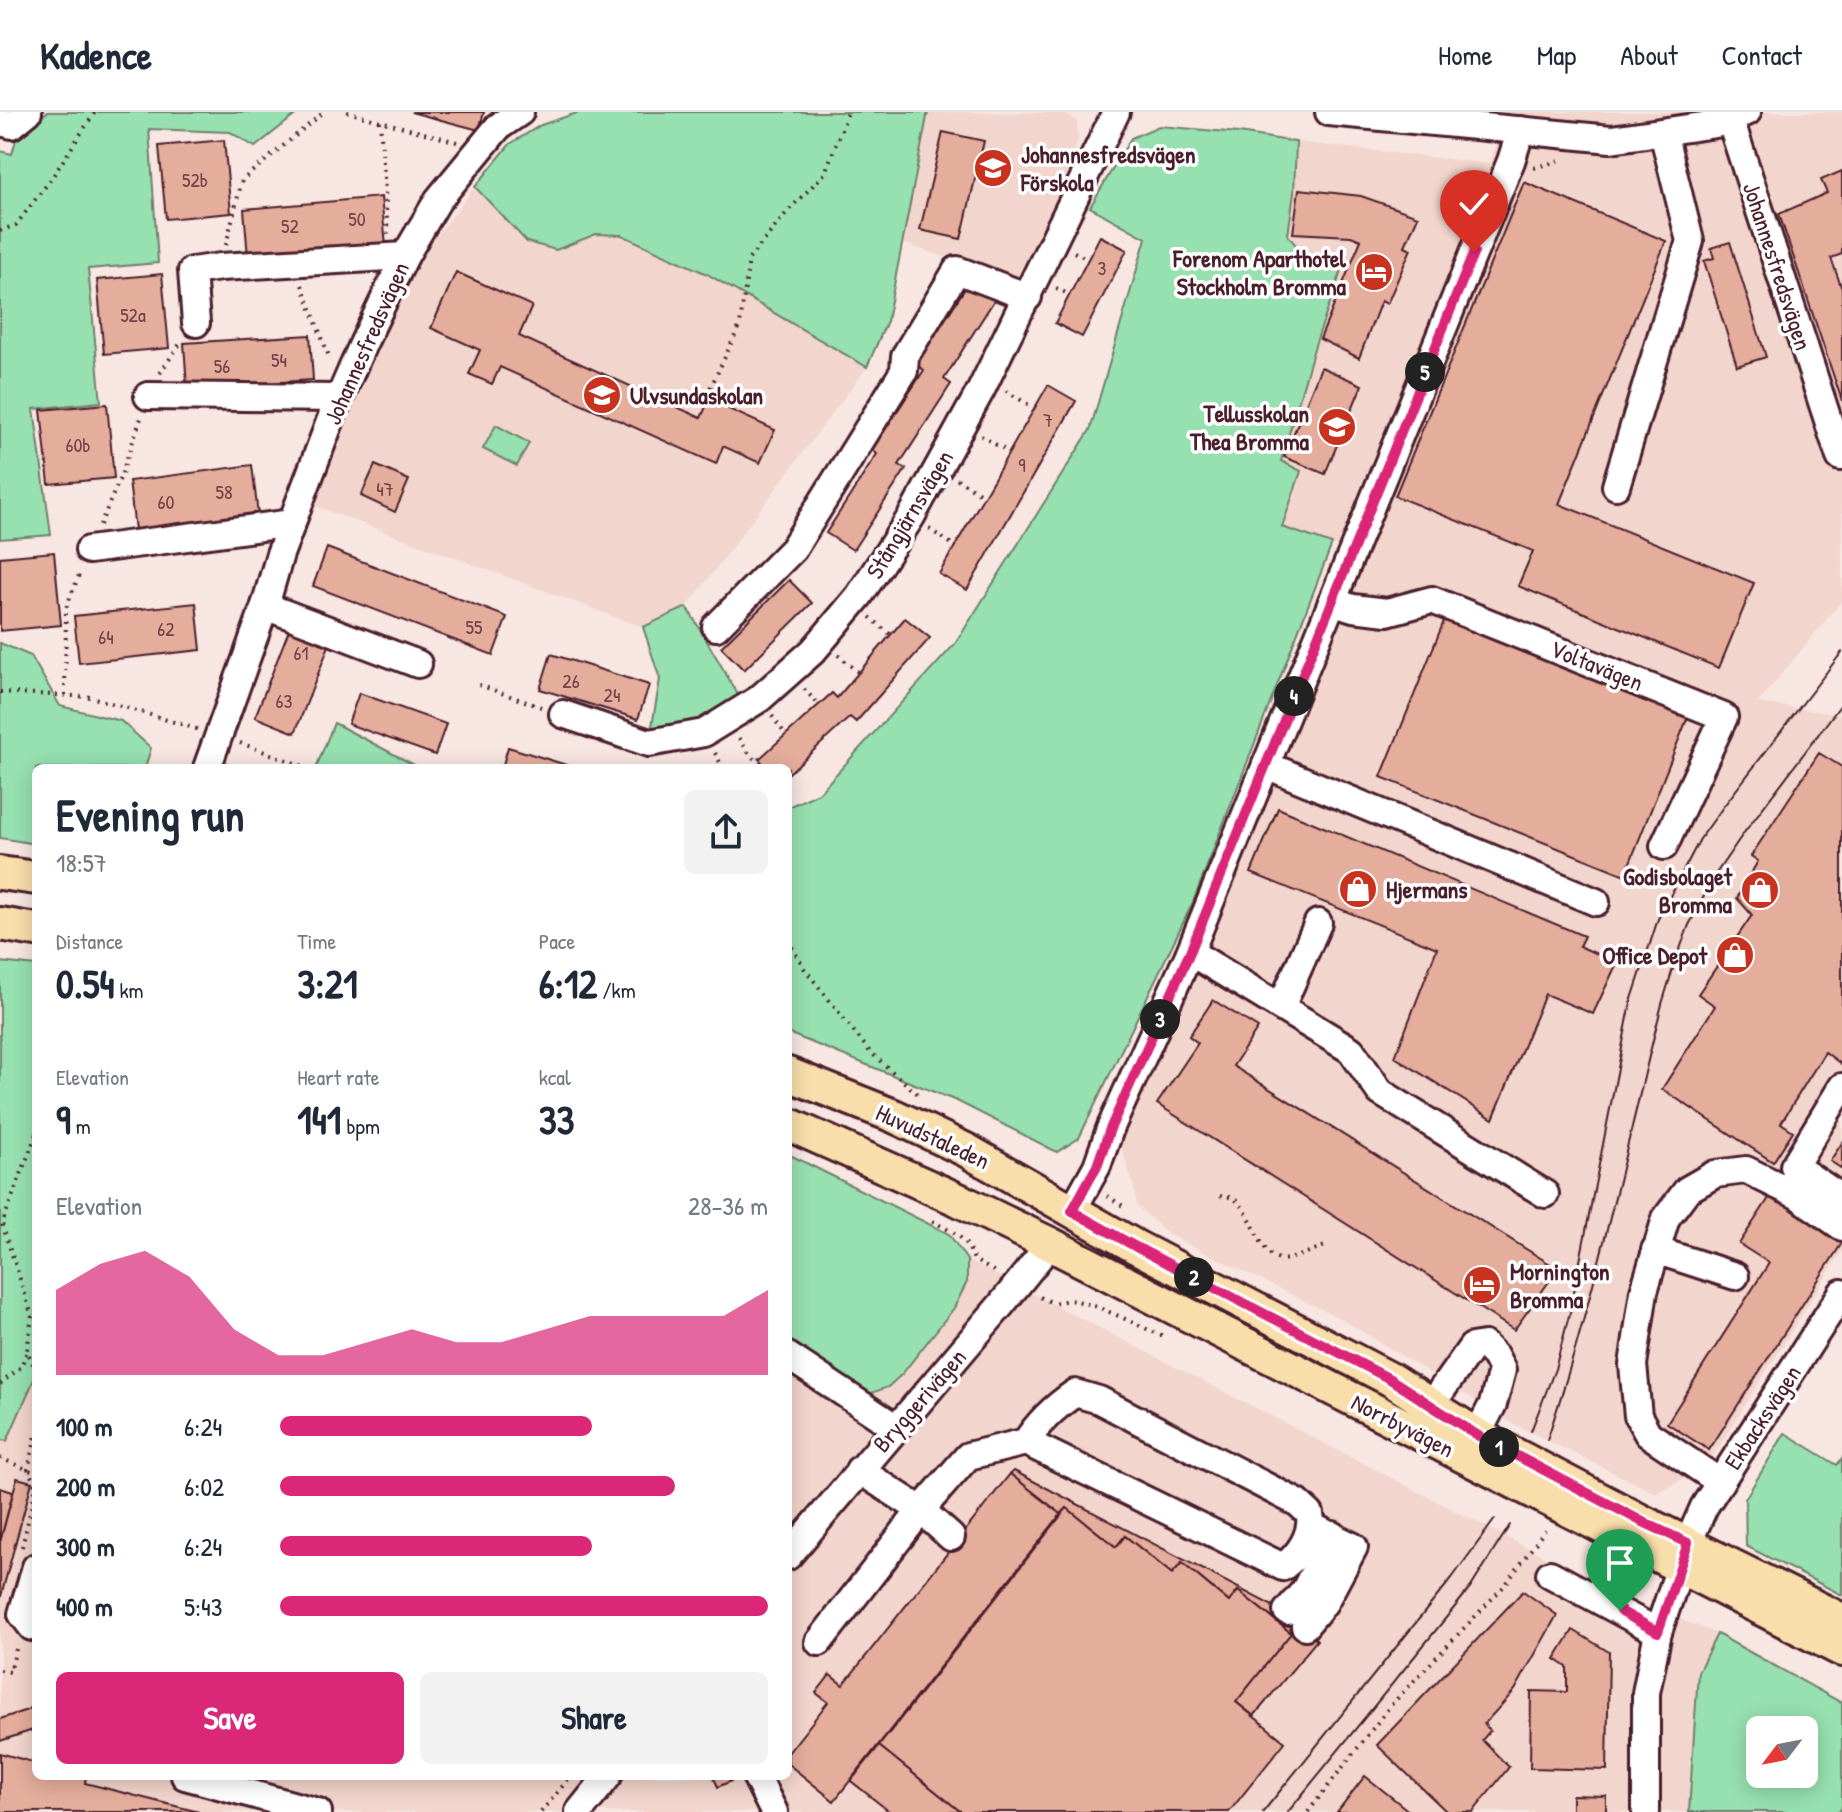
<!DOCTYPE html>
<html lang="en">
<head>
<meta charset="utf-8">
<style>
  body { margin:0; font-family:"Patrick Hand",sans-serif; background:#f2f2f3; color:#1f2937; height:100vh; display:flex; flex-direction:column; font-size:30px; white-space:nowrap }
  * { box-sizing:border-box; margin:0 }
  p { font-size:26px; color:#747a83 }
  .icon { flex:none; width:44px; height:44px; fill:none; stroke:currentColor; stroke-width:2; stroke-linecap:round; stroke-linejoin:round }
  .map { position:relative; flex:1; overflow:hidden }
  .side { position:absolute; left:32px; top:652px; width:760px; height:1016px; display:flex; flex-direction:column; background:#fff; border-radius:12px; box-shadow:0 4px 20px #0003 }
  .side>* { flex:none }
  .needle { width:52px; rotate:238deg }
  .controls { position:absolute; left:1746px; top:1604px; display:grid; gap:16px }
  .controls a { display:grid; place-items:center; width:72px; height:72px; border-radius:12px; background:#fff; box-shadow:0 4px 20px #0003; font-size:40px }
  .pin { position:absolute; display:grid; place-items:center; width:68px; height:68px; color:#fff; margin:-82px -34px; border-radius:50% 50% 50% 0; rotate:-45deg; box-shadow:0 0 8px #0007 }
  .pin .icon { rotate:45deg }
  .km { position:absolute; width:40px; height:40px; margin:-20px; border-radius:50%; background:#222; color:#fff; font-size:22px; line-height:40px; text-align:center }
  .round { display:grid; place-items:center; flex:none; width:84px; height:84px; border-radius:12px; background:#f2f2f3 }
  .summary { display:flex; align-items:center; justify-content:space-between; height:136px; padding:0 24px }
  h1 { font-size:44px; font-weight:700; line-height:60px }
  .metrics { display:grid; grid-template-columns:repeat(3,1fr); gap:12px; height:136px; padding:8px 24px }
  .metrics div { display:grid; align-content:center }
  .metrics b { font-size:40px; font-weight:700 }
  .metrics small { font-size:22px; font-weight:400 }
  .metrics p { font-size:22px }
  .chart { height:224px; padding:16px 24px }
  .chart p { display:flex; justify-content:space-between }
  .chart svg { width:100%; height:144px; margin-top:8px; fill:#db2777; opacity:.7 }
  .primary-button { display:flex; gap:16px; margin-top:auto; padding:16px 24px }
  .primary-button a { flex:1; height:92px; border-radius:12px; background:#db2777; color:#fff; font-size:32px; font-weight:700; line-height:92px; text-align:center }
  .primary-button a+a { background:#f2f2f3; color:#1f2937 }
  ul { padding:0 24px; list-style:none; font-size:26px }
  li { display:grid; grid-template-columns:128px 96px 1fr; align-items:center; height:60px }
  li i { height:20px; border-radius:10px; background:#db2777 }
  header { display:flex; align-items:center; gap:48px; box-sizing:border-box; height:112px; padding:0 40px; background:#fff; border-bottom:2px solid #e0e1e3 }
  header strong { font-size:38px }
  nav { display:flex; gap:44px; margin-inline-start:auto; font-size:28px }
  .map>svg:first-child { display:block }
</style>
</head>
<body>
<header>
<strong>Kadence</strong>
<nav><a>Home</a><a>Map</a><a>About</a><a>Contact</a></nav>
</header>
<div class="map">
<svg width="1842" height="1700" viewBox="0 0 1842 1700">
  <rect width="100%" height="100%" fill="#f7e6e1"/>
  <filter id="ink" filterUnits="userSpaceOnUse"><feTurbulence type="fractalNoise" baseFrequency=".0125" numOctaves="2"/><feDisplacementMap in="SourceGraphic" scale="16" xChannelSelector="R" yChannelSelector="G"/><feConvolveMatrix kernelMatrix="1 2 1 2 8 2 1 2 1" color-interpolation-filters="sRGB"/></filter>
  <g filter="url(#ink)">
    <g fill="#f2d5cc">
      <polygon points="928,0 1063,1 1077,9 1078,28 1061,85 1016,168 902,131"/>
      <polygon points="1504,0 1842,0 1842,488 1758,591 1842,603 1842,1139 1706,1355 1656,1381 1512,1311 1342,1207 1169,1123 1137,1094 1133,1071 1113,1009 1340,436 1282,415 1301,359 1281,349 1315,233 1347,144 1302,141 1288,123 1294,81 1296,30 1491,52"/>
      <polygon points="475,75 528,130 556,138 596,122 622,123 707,162 867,255 687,495 643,515 313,393 344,312 383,226 428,135"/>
      <polygon points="967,1148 1621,1484 1717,1522 1698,1560 1689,1700 0,1700 0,1328 7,1328 36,1263 36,1664 788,1664 788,1231 848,1276 888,1275 902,1262 954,1196 967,1170"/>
    </g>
    <g fill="#97e0b0" stroke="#70806e" stroke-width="2" fill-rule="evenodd">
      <polygon points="47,0 299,0 255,35 230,20 149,17 158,151 88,157 101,290 34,297 51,423 0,427 0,39 12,42 17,24"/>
      <polygon points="580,0 928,0 887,209 867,255 707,162 622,123 596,122 556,138 527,130 475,75 510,32 541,13"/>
      <polygon points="1159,14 1239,21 1296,30 1294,81 1288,123 1302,141 1347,143 1315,233 1281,349 1301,359 1282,415 1332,432 1193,790 1079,1026 1057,1040 959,990 788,921 788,695 819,681 955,532 1090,318 1146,126 1090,95 1131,26"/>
      <polygon points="496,313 529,331 517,354 483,337"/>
      <polygon points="687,495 740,586 696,610 651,620 660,567 643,515"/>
      <polygon points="0,531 31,544 60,594 121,609 151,636 145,656 36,656 36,732 0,726"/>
      <polygon points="334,611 420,656 316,656"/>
      <polygon points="0,850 36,854 36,1263 7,1329 0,1328"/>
      <polygon points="788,1042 949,1122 967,1148 967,1170 954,1196 902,1262 888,1275 869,1282 848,1276 788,1231"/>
      <polygon points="1785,1321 1837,1353 1842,1346 1842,1483 1746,1434 1745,1387"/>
      <path d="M 1717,1522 L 1842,1591 L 1842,1695 L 1839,1700 L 1689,1700 L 1698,1560 ZM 1760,1618 L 1804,1618 L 1804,1662 L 1760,1662 Z"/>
    </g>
    <g fill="#e5ad9c" stroke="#4a1f2b" stroke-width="2">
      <polygon points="411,0 484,0 479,18"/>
      <polygon points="943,20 984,29 961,127 920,118"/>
      <polygon points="224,28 231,101 166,107 159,34"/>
      <polygon points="1842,59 1842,142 1831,146 1842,177 1842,289 1779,102 1827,81 1821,68"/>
      <polygon points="1524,70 1666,129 1559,392 1754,471 1719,556 1518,474 1533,439 1395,384"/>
      <polygon points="1299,77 1361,84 1418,104 1405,134 1411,137 1387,192 1381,189 1359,246 1320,227 1361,128 1351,124 1293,121"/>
      <polygon points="381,85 386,133 248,145 244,97"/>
      <polygon points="1100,124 1127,138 1082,225 1055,211"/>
      <polygon points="1730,130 1766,245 1737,254 1704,149 1714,146 1711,136"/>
      <polygon points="456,160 532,194 519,224 701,306 709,288 775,318 760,351 723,334 716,352 500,255 492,272 469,262 480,238 431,216"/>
      <polygon points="162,162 169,236 104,242 97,168"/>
      <polygon points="969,170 995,187 944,267 951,272 899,353 906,357 853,438 826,421 877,342 872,338 924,258 916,253"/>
      <polygon points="310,223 313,268 187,276 184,231"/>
      <polygon points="1321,255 1362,273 1325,362 1284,345"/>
      <polygon points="1048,273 1076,289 967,478 939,462"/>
      <polygon points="107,292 114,366 49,372 41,298"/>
      <polygon points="252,353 258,403 135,418 129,369"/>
      <polygon points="375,353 409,368 395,400 361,384"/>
      <polygon points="327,436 507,505 493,543 313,474"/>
      <polygon points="54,440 61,513 0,519 0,445"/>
      <polygon points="789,468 812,491 744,558 721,535"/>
      <polygon points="196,491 201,538 79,551 74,504"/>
      <polygon points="1448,499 1691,597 1625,763 1381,665"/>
      <polygon points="905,506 930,526 856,610 850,605 788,662 788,656 767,656 759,647 832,581 837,586"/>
      <polygon points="290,515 330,531 295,621 255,605"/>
      <polygon points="551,542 649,573 638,607 540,577"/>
      <polygon points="359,581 446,612 435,643 348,612"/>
      <polygon points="508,635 560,651 576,656 502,656"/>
      <polygon points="1819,641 1842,655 1842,950 1841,952 1825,940 1781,1011 1793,1019 1773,1050 1662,977 1715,894 1698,882 1752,803 1737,786 1758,749 1751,744"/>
      <polygon points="1278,696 1584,824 1579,834 1617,851 1593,902 1545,882 1493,1007 1395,945 1437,836 1251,761"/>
      <polygon points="1213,888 1258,916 1233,954 1558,1157 1514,1218 1157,992 1198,931 1189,924"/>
      <polygon points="1842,1031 1842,1057 1830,1049"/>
      <polygon points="1771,1083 1842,1128 1842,1131 1709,1338 1667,1311 1769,1151 1739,1132"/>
      <polygon points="1014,1359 1271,1493 1317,1528 1254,1604 1236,1590 1291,1521 1238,1479 1229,1490 1182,1451 1172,1462 1125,1424 1116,1435 1067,1396 1061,1402 1010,1362"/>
      <polygon points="1010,1362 1061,1402 834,1689 788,1652 788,1641 828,1590 816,1581 830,1563 843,1573"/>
      <polygon points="17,1366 32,1370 0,1488 0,1430"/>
      <polygon points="0,1376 13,1380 0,1430"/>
      <polygon points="1067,1396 1116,1435 1125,1424 1172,1462 1182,1451 1229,1490 1238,1479 1291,1521 1236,1590 1285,1630 1229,1700 961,1700 879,1634"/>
      <polygon points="1523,1479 1557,1503 1515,1578 1484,1612 1490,1619 1482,1628 1509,1655 1473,1700 1447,1700 1377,1633"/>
      <polygon points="1573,1518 1609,1540 1607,1658 1530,1656 1531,1579 1567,1580 1567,1555 1555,1547"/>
      <polygon points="36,1591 36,1617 0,1629 0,1607 27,1598"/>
      <polygon points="879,1634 961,1700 890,1700 851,1669"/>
      <polygon points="0,1641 36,1651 36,1664 86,1664 85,1671 199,1700 0,1700"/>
      <polygon points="713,1664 729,1664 731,1669 718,1675"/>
      <polygon points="1365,1664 1410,1700 1337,1700"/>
      <polygon points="1572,1683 1606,1684 1606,1700 1572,1700"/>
    </g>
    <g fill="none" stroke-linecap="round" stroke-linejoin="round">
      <defs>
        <g id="minor">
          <polyline points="1329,0 1611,27 1716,12 1747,0"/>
          <polyline points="1730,7 1840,345 1842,345"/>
          <polyline points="0,10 12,13 28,0"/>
          <polyline points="196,211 192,159 221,155 405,144"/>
          <polyline points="148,284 339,286"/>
          <polyline points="1616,374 1690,129 1663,20"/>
          <polyline points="89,438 292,411"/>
          <polyline points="1332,489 1353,496 1387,500 1432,488 1724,605 1664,734"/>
          <polyline points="265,494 418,552"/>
          <polyline points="716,515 793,437 904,259 905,244 957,158 1028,185"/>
          <polyline points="563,602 649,631 704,621 759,587 813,539 859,484 911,405 981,278 1116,0"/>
          <polyline points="1266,653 1596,790"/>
          <polyline points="207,656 265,494 280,442 334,299 363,232 405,144 438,88 498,15 520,0"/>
          <polyline points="1190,840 1351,938 1380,980 1545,1082"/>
          <polyline points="1281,895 1318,811"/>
          <polyline points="1842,975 1794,1054 1842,1086"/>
          <polyline points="1072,1099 1097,1054 1110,1017 1190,840 1511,49 1521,18"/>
          <polyline points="1655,1138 1735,1164"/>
          <polyline points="788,1244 895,1315"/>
          <polyline points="1431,1293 1472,1235 1484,1233 1495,1244 1502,1258 1493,1292 1477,1323"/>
          <path d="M 859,1358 L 921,1398 L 968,1344 L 1026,1330 L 1283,1455 C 1299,1443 1313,1423 1310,1402 L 1298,1391 L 1099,1288 L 1075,1281 C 1056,1294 1039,1309 1026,1330"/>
          <polyline points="1720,1370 1648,1322 1638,1304 1633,1253 1644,1179 1666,1106 1687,1078 1715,1062 1746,1058 1797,1083 1842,1115"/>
          <polyline points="1688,1431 1704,1395 1842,1181"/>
          <polyline points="788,1444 1001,1193 1050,1132"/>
          <polyline points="36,1455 22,1502 32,1515 36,1516"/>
          <polyline points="1550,1462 1658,1520"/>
          <polyline points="1287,1499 1305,1478 1333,1423"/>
          <polyline points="1305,1514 1324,1491 1354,1435 1311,1414"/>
          <polyline points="819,1530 921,1398 951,1425"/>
          <polyline points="185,1664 318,1700"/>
          <polyline points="756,1664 774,1700"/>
          <polyline points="579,1700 608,1664"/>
          <polyline points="1646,1700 1646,1581 1658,1520 1680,1455"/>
        </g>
        <g id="major">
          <polyline points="0,761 36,766"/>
          <polyline points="0,812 36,818"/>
          <polyline points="788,962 894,1004 966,1038 1136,1135 1390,1267 1477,1323 1641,1409 1842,1508"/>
          <polyline points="788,1012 959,1088 1050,1132 1842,1538"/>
        </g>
      </defs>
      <use href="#minor" stroke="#4a1f2b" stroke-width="32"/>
      <use href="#major" stroke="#4a1f2b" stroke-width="38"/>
      <g stroke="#4a1f2b" stroke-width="4" stroke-dasharray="2 6" stroke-linecap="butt">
        <polyline points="347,0 457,30"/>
        <polyline points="380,9 388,122"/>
        <polyline points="1534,56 1560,48"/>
        <polyline points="0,119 16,113 51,67 95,0"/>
        <polyline points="226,133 242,68 324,0"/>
        <polyline points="1074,140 1088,147"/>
        <polyline points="302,173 330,247"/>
        <polyline points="1056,176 1070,183"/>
        <polyline points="160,261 182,229"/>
        <polyline points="1006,279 1034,296"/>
        <polyline points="707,283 740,213 749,147 788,99 825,61 848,0"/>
        <polyline points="981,324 1009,340"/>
        <polyline points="957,367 984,384"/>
        <polyline points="100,413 121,364 141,306"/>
        <polyline points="929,417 955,434"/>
        <polyline points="870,505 891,523"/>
        <polyline points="838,543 859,561"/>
        <polyline points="479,573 541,595"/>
        <polyline points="804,577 819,593"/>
        <polyline points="0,580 91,585 197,617"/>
        <polyline points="65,583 66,496 81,458"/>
        <polyline points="772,604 786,623"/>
        <polyline points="739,626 748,640 762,656"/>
        <polyline points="240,631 309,656"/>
        <polyline points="715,641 723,656"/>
        <polyline points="788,828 804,856 870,940 920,984"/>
        <polyline points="36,1023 2,1112 32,1204 27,1239 36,1258"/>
        <polyline points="1107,1084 1123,1094"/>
        <path d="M 1220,1084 C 1224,1085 1228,1084 1232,1086 C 1256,1097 1257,1153 1289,1147 C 1301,1144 1313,1138 1325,1134"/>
        <path d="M 932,1109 C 954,1121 965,1123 974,1148 L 997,1161"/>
        <path d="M 1040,1185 C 1061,1196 1059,1186 1076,1189 C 1099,1193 1137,1213 1160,1223 L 1166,1224"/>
        <polyline points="0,1272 21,1255 27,1239"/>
        <polyline points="0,1346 36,1361"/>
        <polyline points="22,1435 36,1375 28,1357 36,1324"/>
        <polyline points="0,1558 10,1560 17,1533"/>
        <polyline points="541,1700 571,1664"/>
        <polyline points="1308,1700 1391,1593 1506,1472 1545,1418"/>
      </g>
      <use href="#minor" stroke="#fff" stroke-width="26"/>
      <use href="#major" stroke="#f8deab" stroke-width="32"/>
      <g stroke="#4a1f2b" stroke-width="2">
        <polyline points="1531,1319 1555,1257 1570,1200 1631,890 1658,807 1700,727 1723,695 1842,540"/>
        <path d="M 1547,1328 C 1595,1185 1625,1038 1662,892 L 1675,850 L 1689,813 L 1715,763 L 1743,722 L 1842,591"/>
        <polyline points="1263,1700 1452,1466 1495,1407"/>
        <polyline points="1288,1700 1471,1475 1510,1413"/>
      </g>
    </g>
  </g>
  <g fill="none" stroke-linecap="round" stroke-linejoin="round" filter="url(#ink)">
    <defs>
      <polyline id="route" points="1474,140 1190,840 1110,1017 1097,1054 1072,1099 1136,1135 1390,1267 1477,1323 1641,1409 1688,1431 1658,1520 1620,1499"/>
    </defs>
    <use href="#route" stroke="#fff" stroke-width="16"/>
    <use href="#route" stroke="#db2777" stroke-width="10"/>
  </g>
  <defs>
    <symbol id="school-disc" viewBox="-11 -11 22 22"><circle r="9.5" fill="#c8321e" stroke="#fff"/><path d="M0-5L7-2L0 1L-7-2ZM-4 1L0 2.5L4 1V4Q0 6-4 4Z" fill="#fff"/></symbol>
    <symbol id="hotel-disc" viewBox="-11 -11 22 22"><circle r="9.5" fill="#c8321e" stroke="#fff"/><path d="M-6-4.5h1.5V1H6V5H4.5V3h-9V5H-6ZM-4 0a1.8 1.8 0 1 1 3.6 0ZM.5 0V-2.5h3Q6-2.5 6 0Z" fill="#fff"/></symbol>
    <symbol id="shop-disc" viewBox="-11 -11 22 22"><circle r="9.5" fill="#c8321e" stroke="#fff"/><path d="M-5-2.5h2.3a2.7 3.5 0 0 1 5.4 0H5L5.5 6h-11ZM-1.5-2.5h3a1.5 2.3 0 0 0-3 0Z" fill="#fff"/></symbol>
  </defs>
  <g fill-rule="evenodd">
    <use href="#school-disc" x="971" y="34" width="44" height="44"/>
    <use href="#hotel-disc" x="1352" y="138" width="44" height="44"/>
    <use href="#school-disc" x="580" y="261" width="44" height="44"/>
    <use href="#school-disc" x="1315" y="293" width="44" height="44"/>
    <use href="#shop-disc" x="1336" y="755" width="44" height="44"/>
    <use href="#shop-disc" x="1738" y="756" width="44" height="44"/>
    <use href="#shop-disc" x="1713" y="821" width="44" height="44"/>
    <use href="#hotel-disc" x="1460" y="1151" width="44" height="44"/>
  </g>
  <g text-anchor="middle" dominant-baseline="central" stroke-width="7" stroke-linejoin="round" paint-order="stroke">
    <g font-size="20" fill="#714247">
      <text x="195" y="67">52b</text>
      <text x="357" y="106">50</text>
      <text x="290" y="113">52</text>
      <text x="1102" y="155">3</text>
      <text x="133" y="202">52a</text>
      <text x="279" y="247">54</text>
      <text x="222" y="253">56</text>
      <text x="1048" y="307">7</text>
      <text x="78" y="332">60b</text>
      <text x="1022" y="352">9</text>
      <text x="385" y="376">47</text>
      <text x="224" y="379">58</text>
      <text x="166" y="389">60</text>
      <text x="474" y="514">55</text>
      <text x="166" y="516">62</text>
      <text x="106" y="524">64</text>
      <text x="301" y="540">61</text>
      <text x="571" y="568">26</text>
      <text x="612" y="582">24</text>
      <text x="284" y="588">63</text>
    </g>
    <g font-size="24" font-weight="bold" fill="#4a1f2b" stroke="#fff" text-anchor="start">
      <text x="1021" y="42">Johannesfredsvägen<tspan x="1021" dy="28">Förskola</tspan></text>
      <text x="1346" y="146" text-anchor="end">Forenom Aparthotel<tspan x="1346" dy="28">Stockholm Bromma</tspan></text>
      <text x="630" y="283">Ulvsundaskolan</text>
      <text x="1309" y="301" text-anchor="end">Tellusskolan<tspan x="1309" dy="28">Thea Bromma</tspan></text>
      <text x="1732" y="764" text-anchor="end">Godisbolaget<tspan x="1732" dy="28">Bromma</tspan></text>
      <text x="1386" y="777">Hjermans</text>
      <text x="1707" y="843" text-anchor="end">Office Depot</text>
      <text x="1510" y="1159">Mornington<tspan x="1510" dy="28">Bromma</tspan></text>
    </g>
    <g font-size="24" fill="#4a1f2b" stroke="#fff">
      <text transform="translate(1778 154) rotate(72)">Johannesfredsvägen</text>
      <text transform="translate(366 231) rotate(-66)">Johannesfredsvägen</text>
      <text transform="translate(909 402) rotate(-59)">Stångjärnsvägen</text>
      <text transform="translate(1597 553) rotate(22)">Voltavägen</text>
      <text transform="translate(933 1024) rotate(25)">Huvudstaleden</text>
      <text transform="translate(919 1288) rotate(-49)">Bryggerivägen</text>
      <text transform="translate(1762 1305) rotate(-57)">Ekbacksvägen</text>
      <text transform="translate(1403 1313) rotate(27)">Norrbyvägen</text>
    </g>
  </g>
</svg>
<div class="controls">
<a><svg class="needle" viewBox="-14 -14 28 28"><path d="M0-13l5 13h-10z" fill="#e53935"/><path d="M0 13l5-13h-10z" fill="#747a83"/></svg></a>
</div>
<div class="pin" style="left:1620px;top:1499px;background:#1e9e55"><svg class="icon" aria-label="arrive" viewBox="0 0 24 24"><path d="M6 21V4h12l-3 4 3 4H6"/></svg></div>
<div class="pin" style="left:1474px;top:140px;background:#d93025"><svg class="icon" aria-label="check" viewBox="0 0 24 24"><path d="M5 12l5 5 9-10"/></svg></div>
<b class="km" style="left:1499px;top:1335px">1</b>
<b class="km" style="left:1194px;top:1165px">2</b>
<b class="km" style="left:1160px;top:907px">3</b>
<b class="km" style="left:1294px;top:584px">4</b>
<b class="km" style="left:1425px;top:260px">5</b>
<section class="side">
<div class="summary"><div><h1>Evening run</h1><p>18:57</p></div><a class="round"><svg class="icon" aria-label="share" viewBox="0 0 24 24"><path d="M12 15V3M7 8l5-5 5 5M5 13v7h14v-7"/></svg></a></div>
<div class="metrics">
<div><p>Distance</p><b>0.54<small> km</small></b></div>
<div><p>Time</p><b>3:21</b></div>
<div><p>Pace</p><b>6:12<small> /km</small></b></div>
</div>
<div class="metrics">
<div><p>Elevation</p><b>9<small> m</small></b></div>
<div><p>Heart rate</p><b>141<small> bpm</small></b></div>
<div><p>kcal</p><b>33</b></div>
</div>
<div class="chart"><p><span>Elevation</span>28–36 m</p>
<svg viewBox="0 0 160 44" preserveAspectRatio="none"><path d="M0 44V18L10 10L20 6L30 14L40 30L50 38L60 38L70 34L80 30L90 34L100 34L110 30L120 26L130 26L140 26L150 26L160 18V44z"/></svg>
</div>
<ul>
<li><b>100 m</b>6:24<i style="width:64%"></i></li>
<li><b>200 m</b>6:02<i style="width:81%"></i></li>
<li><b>300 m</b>6:24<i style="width:64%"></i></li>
<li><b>400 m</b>5:43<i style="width:100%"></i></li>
</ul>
<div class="primary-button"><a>Save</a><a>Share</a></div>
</section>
</div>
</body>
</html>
